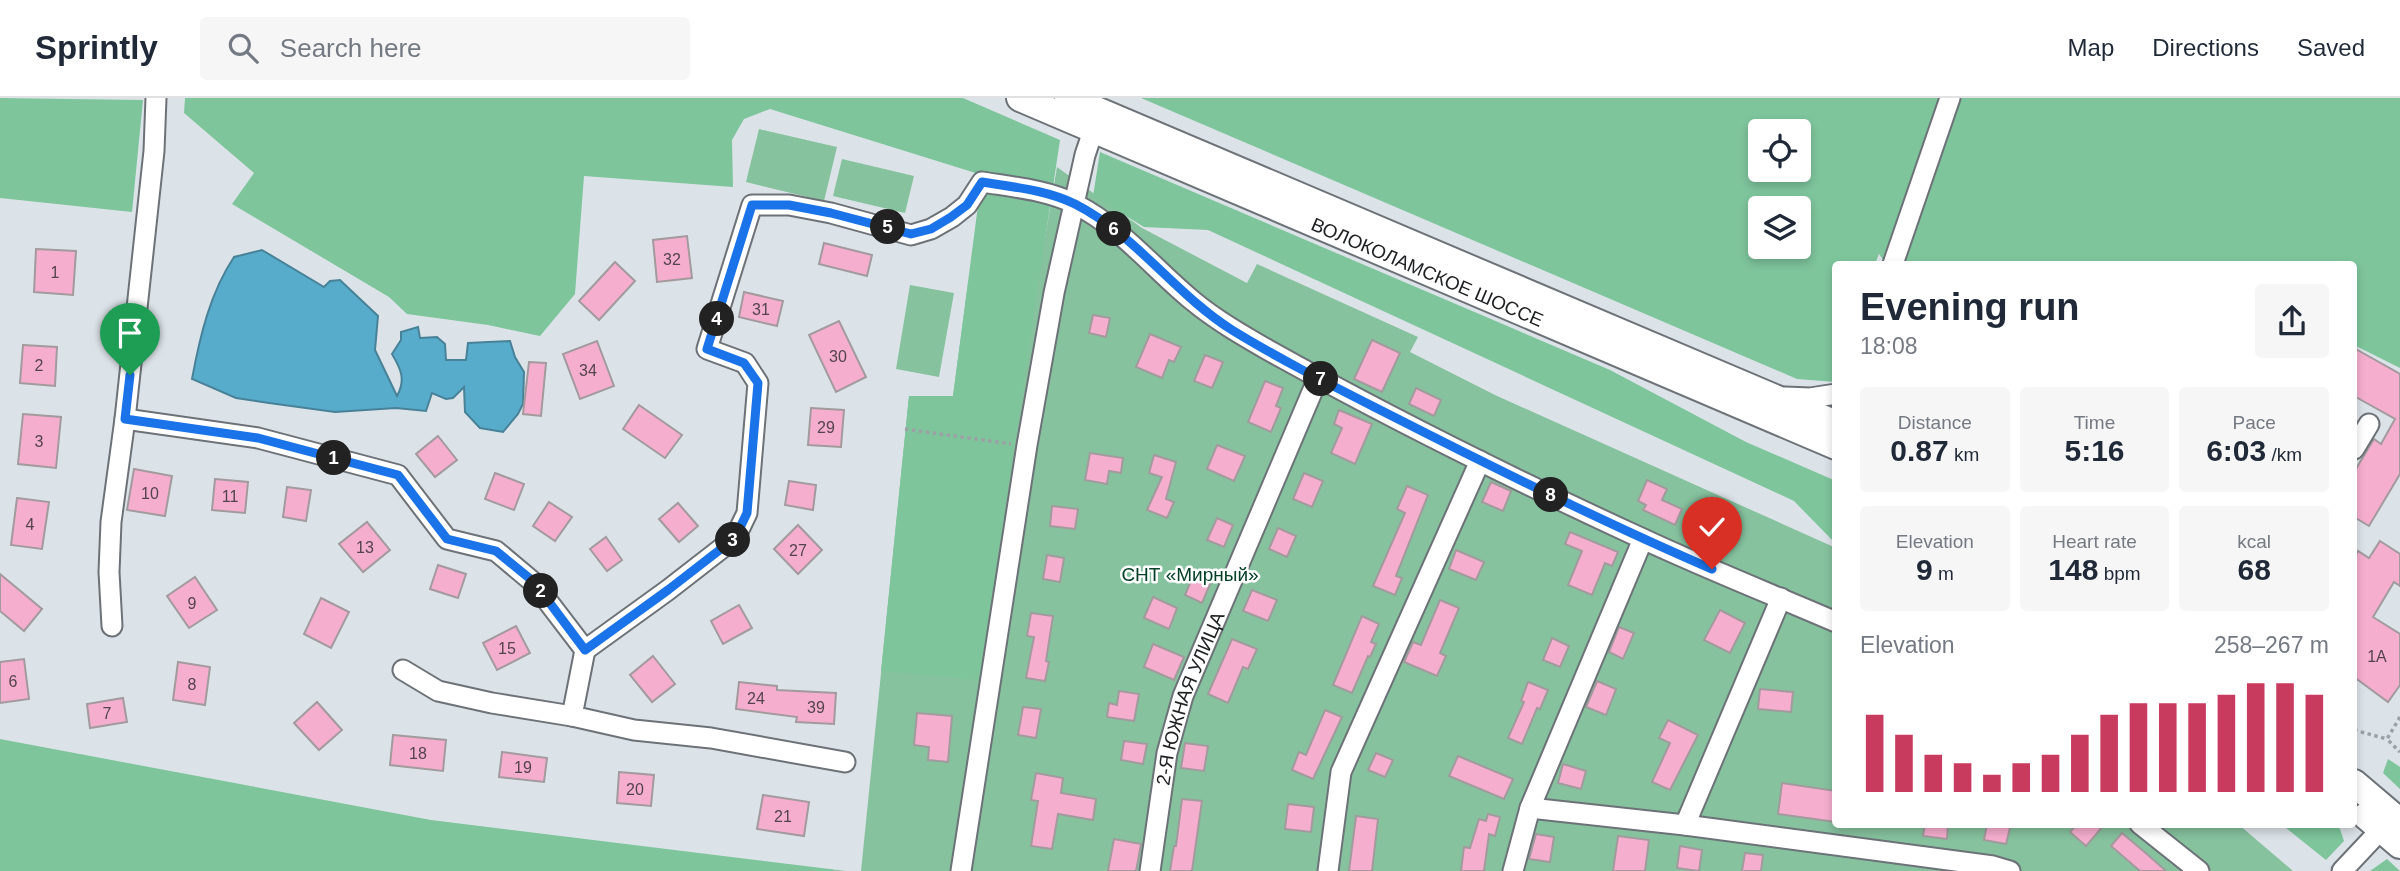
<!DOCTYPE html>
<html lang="en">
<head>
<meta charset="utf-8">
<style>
  body { margin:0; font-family:Arial,sans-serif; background:#f6f6f7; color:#1f2937; height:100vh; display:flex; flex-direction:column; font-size:26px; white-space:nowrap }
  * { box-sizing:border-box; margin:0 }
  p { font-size:23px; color:#747a83 }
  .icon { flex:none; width:38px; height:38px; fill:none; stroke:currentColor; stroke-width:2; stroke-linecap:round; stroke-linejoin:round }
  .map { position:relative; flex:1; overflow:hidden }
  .details { position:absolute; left:1832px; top:163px; width:525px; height:567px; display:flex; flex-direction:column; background:#fff; border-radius:7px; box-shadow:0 4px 10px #0003 }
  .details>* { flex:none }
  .buttons { position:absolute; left:1748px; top:21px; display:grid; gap:14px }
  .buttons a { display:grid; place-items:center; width:63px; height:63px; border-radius:7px; background:#fff; box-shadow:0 4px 10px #0003; font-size:35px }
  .pin { position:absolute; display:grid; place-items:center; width:60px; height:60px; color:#fff; margin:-72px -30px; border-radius:50% 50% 50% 0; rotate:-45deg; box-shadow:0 0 7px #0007 }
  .pin .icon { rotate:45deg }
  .km { position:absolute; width:35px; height:35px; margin:-18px; border-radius:50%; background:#222; color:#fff; font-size:19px; line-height:35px; text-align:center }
  .round { display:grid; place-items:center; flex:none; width:74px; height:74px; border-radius:7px; background:#f6f6f7 }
  .summary { display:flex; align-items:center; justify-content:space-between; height:119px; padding:0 28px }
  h1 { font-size:38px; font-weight:800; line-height:52px }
  .figures { display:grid; grid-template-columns:repeat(3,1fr); gap:10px; height:119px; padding:7px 28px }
  .figures div { display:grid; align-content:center; border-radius:7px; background:#f6f6f7; text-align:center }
  .figures b { font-size:30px; font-weight:800 }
  .figures small { font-size:19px; font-weight:400 }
  .figures p { font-size:19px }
  .chart { height:196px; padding:14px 28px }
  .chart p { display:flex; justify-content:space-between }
  .chart svg { width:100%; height:126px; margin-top:7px; stroke:#c93a5f; stroke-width:6 }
  header { display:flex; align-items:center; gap:42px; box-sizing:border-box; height:98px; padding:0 35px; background:#fff; border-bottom:2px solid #e0e1e3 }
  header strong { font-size:33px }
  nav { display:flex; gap:38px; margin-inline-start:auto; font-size:24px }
  .search { width:490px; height:63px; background:#f6f6f7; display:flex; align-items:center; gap:18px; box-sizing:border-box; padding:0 24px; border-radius:7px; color:#747a83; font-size:26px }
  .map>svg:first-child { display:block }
</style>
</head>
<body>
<header>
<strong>Sprintly</strong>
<div class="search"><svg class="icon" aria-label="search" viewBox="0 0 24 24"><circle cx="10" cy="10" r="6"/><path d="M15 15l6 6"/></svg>Search here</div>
<nav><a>Map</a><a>Directions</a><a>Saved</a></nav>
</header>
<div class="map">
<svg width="2400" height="773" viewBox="0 0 2400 773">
  <rect width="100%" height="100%" fill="#dce3e8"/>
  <g fill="#86c29e">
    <polygon points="759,31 837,49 824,103 746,84"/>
    <polygon points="842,61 914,78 905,115 833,98"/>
    <polygon points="1057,69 1142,130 1247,185 1257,166 1418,239 1410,254 1495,297 1836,450 1836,726 2238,726 2293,773 861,773 909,298 953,298 968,186 1036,194"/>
    <polygon points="910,187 954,195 939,279 896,271"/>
  </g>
  <g fill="#7ec59c" fill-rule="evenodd">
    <polygon points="0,0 143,2 132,114 0,100"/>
    <polygon points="185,0 963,0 1060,42 979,582 881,573 909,298 953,298 982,77 770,11 744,21 732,42 733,89 584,78 575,196 540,238 488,227 407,216 389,199 232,106 254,75 184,15"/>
    <path d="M 1141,0 L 2400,0 L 2400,270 L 2354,247 L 2354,166 L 1886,166 L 1879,156 L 1875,166 L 1836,166 L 1836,284 L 1797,281 ZM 1760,33 L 1799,33 L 1799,72 L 1760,72 ZM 1760,110 L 1799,110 L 1799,149 L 1760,149 Z"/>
    <polygon points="1100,54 1610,272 1746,344 1836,383 1836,446 1794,403 1208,132 1144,129 1093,98"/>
    <polygon points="0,641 431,722 846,773 0,773"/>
    <polygon points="2388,661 2400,669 2400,691 2383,675"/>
    <polygon points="2281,726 2334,726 2340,731 2344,743 2326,762"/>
    <polygon points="2387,761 2400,773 2370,773"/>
  </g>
  <path fill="#58accb" stroke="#478298" stroke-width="2" d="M 262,152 L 324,189 L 330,183 L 340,182 L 378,218 L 375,252 L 397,298 C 406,282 401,271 392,256 L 401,242 L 401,234 L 418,229 L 420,240 L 437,239 L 445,246 L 446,262 L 466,262 L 468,245 L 510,243 L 515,259 L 524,274 L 523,306 L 518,316 L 503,334 L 480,330 L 465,314 L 464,289 L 453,300 L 446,301 L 432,295 L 426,313 L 396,310 L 335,314 L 269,305 L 236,300 L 192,281 C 200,238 210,195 234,159 Z"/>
  <g fill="#f6aecf" stroke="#a29a9d" stroke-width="2">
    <polygon points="687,138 692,180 657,184 653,142"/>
    <polygon points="824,145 872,157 867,178 819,166"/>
    <polygon points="36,151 76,153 73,197 34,194"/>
    <polygon points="615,164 635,183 599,222 579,203"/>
    <polygon points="744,194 783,203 777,228 739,219"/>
    <polygon points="1093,217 1110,220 1106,239 1089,235"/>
    <polygon points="839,223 866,279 836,294 809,237"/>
    <polygon points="1150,236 1181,249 1174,264 1169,262 1162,280 1136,269"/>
    <polygon points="1372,242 1400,255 1382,294 1354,281"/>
    <polygon points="597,243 614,288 580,301 563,256"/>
    <polygon points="23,247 57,249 55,288 20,285"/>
    <polygon points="2354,250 2400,276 2400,376 2369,428 2354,419 2354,374 2374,341 2381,346 2395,321 2354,298"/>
    <polygon points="1205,257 1223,264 1212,290 1194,283"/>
    <polygon points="529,264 546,265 541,318 523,316"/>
    <polygon points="1265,283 1283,290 1276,308 1281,310 1271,334 1248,324"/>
    <polygon points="1416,290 1441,302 1434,318 1409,306"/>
    <polygon points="639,307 682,337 665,360 623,331"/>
    <polygon points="811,310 844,312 841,349 808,347"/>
    <polygon points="1339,312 1372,326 1355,366 1331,355 1342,330 1334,326"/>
    <polygon points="23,316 61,319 56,370 18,366"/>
    <polygon points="438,338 457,362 435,379 416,356"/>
    <polygon points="1217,347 1245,358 1234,383 1207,371"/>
    <polygon points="1090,355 1123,360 1121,375 1109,373 1107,386 1085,382"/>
    <polygon points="1154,357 1176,364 1166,401 1174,404 1167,420 1147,412 1162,379 1149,375"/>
    <polygon points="134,371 172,378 165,418 127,412"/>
    <polygon points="495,375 524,386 514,412 485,401"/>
    <polygon points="1304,375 1323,383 1312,409 1293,401"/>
    <polygon points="215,381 248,384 245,415 212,412"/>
    <polygon points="1647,382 1667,391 1662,402 1682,411 1675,427 1643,412 1646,407 1638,403"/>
    <polygon points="789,383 816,387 813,412 785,407"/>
    <polygon points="1491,384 1511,393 1503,413 1482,404"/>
    <polygon points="1407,388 1428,397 1396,478 1402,480 1395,497 1373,488 1405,415 1397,411"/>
    <polygon points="287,389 311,392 306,423 283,419"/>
    <polygon points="17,400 49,404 42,451 11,447"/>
    <polygon points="549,404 572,419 555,443 533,428"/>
    <polygon points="678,405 698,428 679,444 659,421"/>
    <polygon points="1052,408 1078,411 1075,431 1050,428"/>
    <polygon points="1217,420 1233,427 1224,449 1207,442"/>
    <polygon points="367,424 390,452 363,474 339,446"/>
    <polygon points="798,427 822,452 798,476 774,451"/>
    <polygon points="1278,430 1296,438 1287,459 1269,451"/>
    <polygon points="1570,434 1618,454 1612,468 1605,465 1592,497 1568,487 1582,453 1565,446"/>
    <polygon points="606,439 622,462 607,473 590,451"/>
    <polygon points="2380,443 2400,456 2400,488 2394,484 2373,519 2400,536 2400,587 2388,604 2354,579 2354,460 2358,453 2369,460"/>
    <polygon points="1456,452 1484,464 1476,482 1449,471"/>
    <polygon points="1047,457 1064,460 1060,484 1043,481"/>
    <polygon points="438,467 466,476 458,500 430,491"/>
    <polygon points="0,476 42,511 24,533 0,513"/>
    <polygon points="1194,476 1211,484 1202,505 1185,497"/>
    <polygon points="195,479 217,512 189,530 167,498"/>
    <polygon points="1252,492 1277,502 1268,523 1243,513"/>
    <polygon points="1153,499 1177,510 1169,531 1144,520"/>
    <polygon points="321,500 349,514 331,550 304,536"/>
    <polygon points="1440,502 1459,510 1440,555 1446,558 1437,578 1404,564 1413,544 1421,547"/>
    <polygon points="739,507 752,530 723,546 711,523"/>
    <polygon points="1720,512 1745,525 1730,555 1704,542"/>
    <polygon points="1031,515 1053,518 1046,563 1049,564 1045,583 1026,580 1034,539 1027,538"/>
    <polygon points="1362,518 1379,526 1371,544 1376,546 1370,559 1368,558 1352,595 1333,587"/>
    <polygon points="516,528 530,555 497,572 483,545"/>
    <polygon points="1619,529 1634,535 1623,561 1609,554"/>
    <polygon points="1552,540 1569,548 1560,569 1543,562"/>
    <polygon points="1232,541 1257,551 1248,571 1243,569 1228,605 1208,596"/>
    <polygon points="1153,546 1184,559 1174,582 1144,569"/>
    <polygon points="653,558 675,586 652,604 630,577"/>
    <polygon points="24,561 29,601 0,605 0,564"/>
    <polygon points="178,564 210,569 205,607 173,602"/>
    <polygon points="1597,583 1616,591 1606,617 1586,609"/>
    <polygon points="739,584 777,588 777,592 836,595 834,626 796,624 797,619 736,611"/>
    <polygon points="1528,584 1548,592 1540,611 1537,610 1522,646 1508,640 1524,604 1521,603"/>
    <polygon points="1760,591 1793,594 1791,614 1758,611"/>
    <polygon points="1119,593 1139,596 1134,623 1107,619 1109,605 1117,607"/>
    <polygon points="123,600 127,624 90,630 87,606"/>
    <polygon points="317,604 342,632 319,652 294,625"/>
    <polygon points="1023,609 1041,611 1036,640 1018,637"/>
    <polygon points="1325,612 1342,619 1313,681 1292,672 1299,654 1306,657"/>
    <polygon points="917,615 952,618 948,664 928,662 929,649 914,647"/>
    <polygon points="1668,622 1698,637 1670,692 1652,684 1670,645 1659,640"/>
    <polygon points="393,637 446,642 443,673 390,667"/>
    <polygon points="1124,643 1147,646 1143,666 1121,662"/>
    <polygon points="1185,645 1208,648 1204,673 1181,670"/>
    <polygon points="502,654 547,660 544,684 499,679"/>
    <polygon points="1376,655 1393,662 1385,679 1368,672"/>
    <polygon points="1458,658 1513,681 1504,701 1449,678"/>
    <polygon points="1563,666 1586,673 1581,691 1558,685"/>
    <polygon points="619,674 654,677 651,708 617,705"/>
    <polygon points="1036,675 1063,680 1061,695 1096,701 1093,722 1058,716 1052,751 1031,748 1038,703 1031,702"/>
    <polygon points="1782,685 1836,693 1836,724 1778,716"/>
    <polygon points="763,697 809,704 804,738 757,731"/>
    <polygon points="1182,701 1202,703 1192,773 1170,773 1174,748 1176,748"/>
    <polygon points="1288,706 1314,709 1311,734 1285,731"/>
    <polygon points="1488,716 1500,719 1495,738 1489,736 1484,773 1461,773 1464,749 1470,750 1479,721 1486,723"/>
    <polygon points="1356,718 1378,721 1372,773 1349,773"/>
    <polygon points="1925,726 1948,726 1947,741 1923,738"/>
    <polygon points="1987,726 2011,726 2006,746 1984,742"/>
    <polygon points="2077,726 2105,726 2086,748 2070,734"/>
    <polygon points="2122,735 2148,757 2166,773 2140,773 2111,748"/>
    <polygon points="1536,736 1554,739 1550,764 1529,761"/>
    <polygon points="1618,738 1649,742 1645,773 1613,773"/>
    <polygon points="1114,741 1141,746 1136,773 1108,773"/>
    <polygon points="1680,748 1702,752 1699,773 1677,770"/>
    <polygon points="1745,755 1763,757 1761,773 1742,773"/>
  </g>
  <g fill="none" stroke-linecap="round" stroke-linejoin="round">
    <defs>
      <g id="minor">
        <polyline points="1893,166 1950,0"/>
        <polyline points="1785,299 1810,300 1836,296"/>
        <path d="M 125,321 L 258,340 L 398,377 L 447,441 L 496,453 L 533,484 L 585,552 L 668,492 L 735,440 L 747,415 L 758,285 L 745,265 L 707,251 L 752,107 L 789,107 L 831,115 L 911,137 L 931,131 L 952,119 L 967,107 L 982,84 C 1013,89 1047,92 1075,106 C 1122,130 1153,170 1193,203 C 1216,222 1242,237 1268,252 C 1390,320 1515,382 1641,440 C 1705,470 1771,496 1836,524"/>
        <polyline points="2354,351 2369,326"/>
        <polyline points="112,528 109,474 111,424 125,321 154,53 156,0"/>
        <polyline points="585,552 572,618 634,632 711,640 845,664"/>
        <polyline points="403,572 438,593 492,605 572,618"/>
        <polyline points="1530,710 1685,727 1993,768 2010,773"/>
        <polyline points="2140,726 2199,773"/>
        <polyline points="1685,727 1781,500"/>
        <polyline points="961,773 1027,347 1054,195 1085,57 1097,21"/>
        <path id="s1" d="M 1150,773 L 1167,655 L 1183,598 L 1318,280"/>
        <polyline points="1328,773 1341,674 1480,363"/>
        <polyline points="1513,773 1530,710 1643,441"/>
        <polyline points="2342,773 2389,723"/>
      </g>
      <g id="major">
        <path id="s2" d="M 1020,0 L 1836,348"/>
        <polyline points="1068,0 1836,326"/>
        <polyline points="2354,685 2400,724"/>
        <polyline points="2366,718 2400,747"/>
      </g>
    </defs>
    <use href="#minor" stroke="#6c7277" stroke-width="23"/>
    <use href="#major" stroke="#6c7277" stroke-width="30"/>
    <g stroke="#9ba1a5" stroke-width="3.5" stroke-dasharray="3.5 3.5" stroke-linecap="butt">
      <polyline points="905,331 1011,346"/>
      <polyline points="2400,619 2387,641 2400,654"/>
      <polyline points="2354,632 2387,641"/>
    </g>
    <use href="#minor" stroke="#fff" stroke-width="19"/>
    <use href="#major" stroke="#fff" stroke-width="26"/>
  </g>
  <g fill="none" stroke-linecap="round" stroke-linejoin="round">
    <defs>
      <path id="route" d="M 130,277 L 125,321 L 258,340 L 398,377 L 447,441 L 496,453 L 534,484 L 585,552 L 668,492 L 735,440 L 747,415 L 758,285 L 744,265 L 707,251 L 752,107 L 789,107 L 831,115 L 911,136 L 931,131 L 951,119 L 967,107 L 982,84 C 1013,89 1047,92 1075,106 C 1136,137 1175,196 1232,232 C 1284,264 1341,292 1396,320 C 1500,373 1605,425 1712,471"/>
    </defs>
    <use href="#route" stroke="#fff" stroke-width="14"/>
    <use href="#route" stroke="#1a73e8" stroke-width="9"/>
  </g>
  <g text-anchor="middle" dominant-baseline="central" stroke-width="5" stroke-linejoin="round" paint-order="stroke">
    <g font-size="16" fill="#54444d">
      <text x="672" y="161">32</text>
      <text x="55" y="174">1</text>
      <text x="761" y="211">31</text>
      <text x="838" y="258">30</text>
      <text x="39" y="267">2</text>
      <text x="588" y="272">34</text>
      <text x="826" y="329">29</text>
      <text x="39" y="343">3</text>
      <text x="150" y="395">10</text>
      <text x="230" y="398">11</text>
      <text x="30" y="426">4</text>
      <text x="365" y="449">13</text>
      <text x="798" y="452">27</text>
      <text x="192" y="505">9</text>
      <text x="507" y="550">15</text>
      <text x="2377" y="558">1А</text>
      <text x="13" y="583">6</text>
      <text x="192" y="586">8</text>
      <text x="756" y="600">24</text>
      <text x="816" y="609">39</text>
      <text x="107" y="615">7</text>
      <text x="418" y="655">18</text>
      <text x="523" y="669">19</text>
      <text x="635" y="691">20</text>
      <text x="783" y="718">21</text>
    </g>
    <g font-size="19" fill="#1e2022" stroke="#fff">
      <text stroke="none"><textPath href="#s2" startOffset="443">ВОЛОКОЛАМСКОЕ ШОССЕ</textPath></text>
      <text stroke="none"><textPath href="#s1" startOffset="178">2-Я ЮЖНАЯ УЛИЦА</textPath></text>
    </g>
    <g font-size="19" fill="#044025" stroke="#fff">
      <text x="1190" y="476">СНТ «Мирный»</text>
    </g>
  </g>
</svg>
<div class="buttons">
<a><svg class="icon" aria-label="locate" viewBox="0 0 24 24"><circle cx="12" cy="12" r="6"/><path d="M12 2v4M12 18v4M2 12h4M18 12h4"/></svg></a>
<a><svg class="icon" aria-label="layers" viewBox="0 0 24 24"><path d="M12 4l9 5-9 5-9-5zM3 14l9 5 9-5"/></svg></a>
</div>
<div class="pin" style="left:130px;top:277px;background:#1e9e55"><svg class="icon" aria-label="arrive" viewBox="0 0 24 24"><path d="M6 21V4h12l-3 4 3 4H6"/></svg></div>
<div class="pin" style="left:1712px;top:471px;background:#d93025"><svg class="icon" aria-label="check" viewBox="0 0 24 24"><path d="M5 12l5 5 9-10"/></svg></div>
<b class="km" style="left:334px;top:360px">1</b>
<b class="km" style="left:541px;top:493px">2</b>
<b class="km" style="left:733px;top:442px">3</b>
<b class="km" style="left:717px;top:221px">4</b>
<b class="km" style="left:888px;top:129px">5</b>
<b class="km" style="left:1114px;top:131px">6</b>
<b class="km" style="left:1321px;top:281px">7</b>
<b class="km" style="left:1551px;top:397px">8</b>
<section class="details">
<div class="summary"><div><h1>Evening run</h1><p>18:08</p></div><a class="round"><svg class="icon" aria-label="share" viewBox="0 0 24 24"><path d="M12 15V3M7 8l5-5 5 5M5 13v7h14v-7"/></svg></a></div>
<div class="figures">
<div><p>Distance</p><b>0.87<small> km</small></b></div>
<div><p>Time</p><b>5:16</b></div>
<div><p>Pace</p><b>6:03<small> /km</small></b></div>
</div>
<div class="figures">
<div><p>Elevation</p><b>9<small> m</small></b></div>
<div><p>Heart rate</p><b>148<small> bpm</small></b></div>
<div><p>kcal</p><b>68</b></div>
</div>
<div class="chart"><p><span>Elevation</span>258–267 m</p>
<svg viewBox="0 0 160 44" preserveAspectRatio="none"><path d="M5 44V17M15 44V24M25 44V31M35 44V34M45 44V38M55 44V34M65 44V31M75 44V24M85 44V17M95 44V13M105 44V13M115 44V13M125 44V10M135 44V6M145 44V6M155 44V10"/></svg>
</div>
</section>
</div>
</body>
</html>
